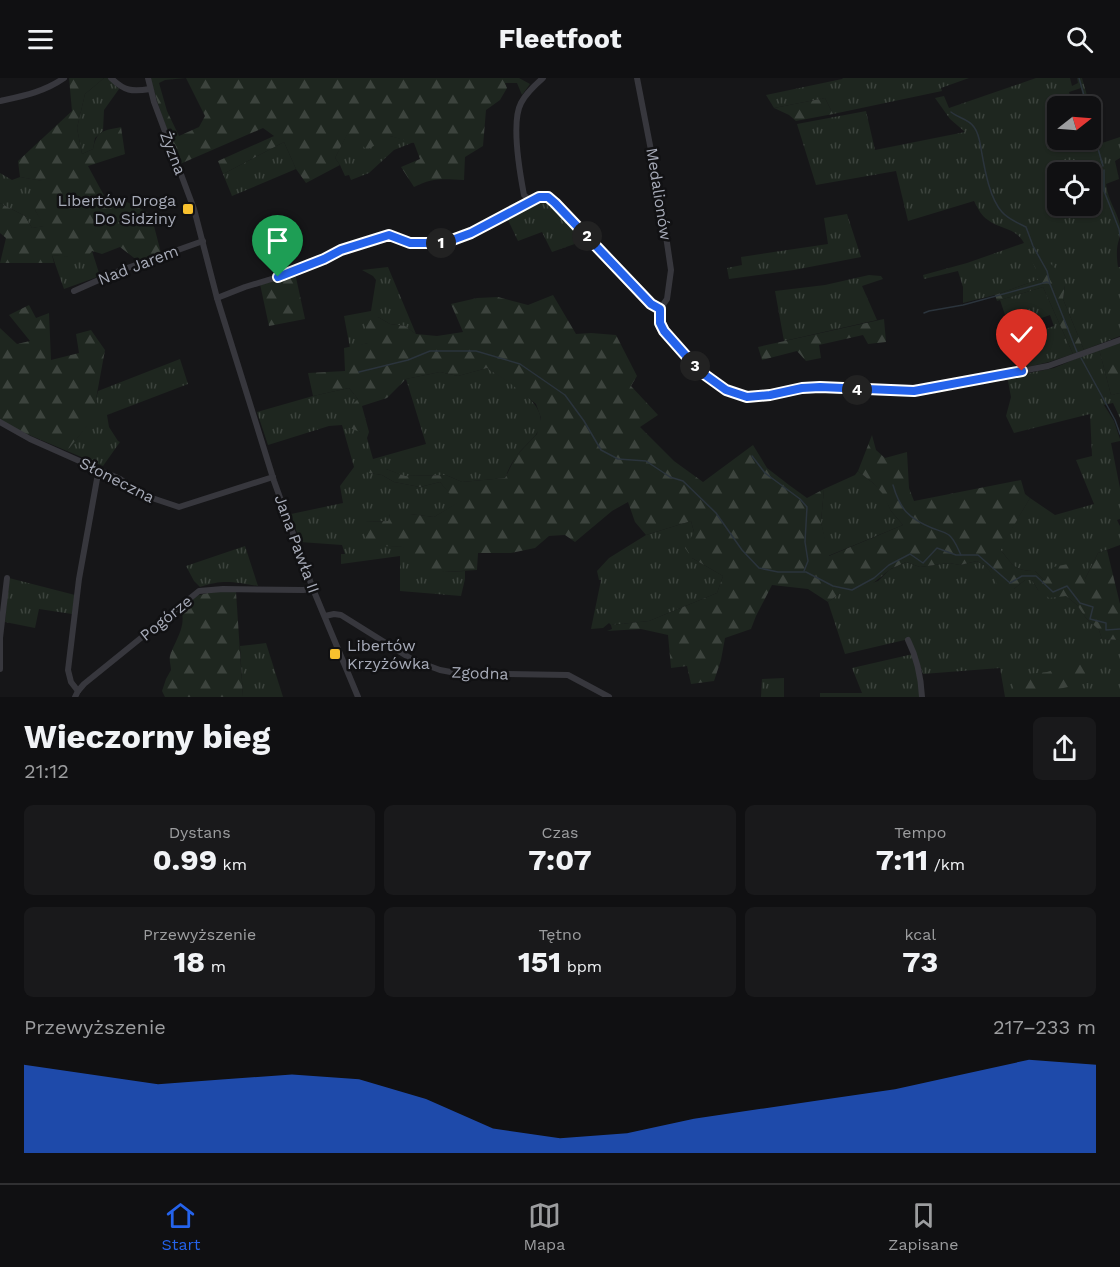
<!DOCTYPE html>
<html lang="pl">
<head>
<meta charset="utf-8">
<style>
  body { margin:0; font-family:"Work Sans",sans-serif; background:#19191b; color:#f1f3f6; height:100vh; display:flex; flex-direction:column; font-size:22px; white-space:nowrap }
  * { box-sizing:border-box; margin:0 }
  p { font-size:20px; color:#9c9d9f }
  .icon { flex:none; width:33px; height:33px; fill:none; stroke:currentColor; stroke-width:2; stroke-linecap:round; stroke-linejoin:round }
  .map { position:relative; height:619px; overflow:hidden }
  .side { display:flex; flex-direction:column; background:#101012; flex:1 }
  .side>* { flex:none }
  .needle { width:39px; rotate:73deg }
  .tools { position:absolute; left:1047px; top:18px; display:grid; gap:12px }
  .tools a { display:grid; place-items:center; width:54px; height:54px; border-radius:9px; background:#101012; box-shadow:0 2px 4px #0004,0 0 0 2px #303032; font-size:30px }
  .pin { position:absolute; display:grid; place-items:center; width:51px; height:51px; color:#fff; margin:-62px -26px; border-radius:50% 50% 50% 0; rotate:-45deg; box-shadow:0 0 6px #0007 }
  .pin .icon { rotate:45deg }
  .km { position:absolute; width:30px; height:30px; margin:-15px; border-radius:50%; background:#222; color:#fff; font-size:16px; line-height:30px; text-align:center }
  .round { display:grid; place-items:center; flex:none; width:63px; height:63px; border-radius:9px; background:#19191b }
  .headline { display:flex; align-items:center; justify-content:space-between; height:102px; padding:0 24px }
  h1 { font-size:33px; font-weight:700; line-height:45px }
  .metrics { display:grid; grid-template-columns:repeat(3,1fr); gap:9px; height:102px; padding:6px 24px }
  .metrics div { display:grid; align-content:center; border-radius:9px; background:#19191b; text-align:center }
  .metrics b { font-size:30px; font-weight:700 }
  .metrics small { font-size:16px; font-weight:400 }
  .metrics p { font-size:16px }
  .chart { height:168px; padding:12px 24px }
  .chart p { display:flex; justify-content:space-between }
  .chart svg { width:100%; height:108px; margin-top:6px; fill:#2563eb; opacity:.7 }
  header { display:flex; justify-content:space-between; align-items:center; height:78px; padding:0 24px; background:#101012; font-size:27px; font-weight:700 }
  .dock { display:flex; justify-content:space-around; align-items:center; height:84px; border-top:2px solid #303032; background:#101012; font-size:16px; color:#9c9d9f }
  .dock a { display:grid; justify-items:center; gap:3px }
  .dock .active { color:#2563eb }
  .map>svg:first-child { display:block }
</style>
</head>
<body>
<header><svg class="icon" aria-label="menu" viewBox="0 0 24 24"><path d="M4 6h16M4 12h16M4 18h16"/></svg>Fleetfoot<svg class="icon" aria-label="search" viewBox="0 0 24 24"><circle cx="10" cy="10" r="6"/><path d="M15 15l6 6"/></svg></header>
<div class="map">
<svg width="1120" height="619" viewBox="0 0 1120 619">
  <defs>
    <pattern id="grass-tufts" width="24" height="20" patternUnits="userSpaceOnUse" patternTransform="scale(1.5)"><rect width="24" height="20" fill="#1e261f"/><path d="M3 7l-1-3M5 7V3M7 7l1-3M15 17l-1-3M17 17v-4M19 17l1-3" fill="none" stroke="#3c433d"/></pattern>
    <pattern id="forest-firs" width="22" height="20" patternUnits="userSpaceOnUse" patternTransform="scale(1.5)"><rect width="22" height="20" fill="#1e261f"/><path d="M5 1l3.5 6h-7zM16 11l3.5 6h-7z" fill="#3c433d"/></pattern>
  </defs>
  <rect width="100%" height="100%" fill="#161618"/>
  <g fill="url(#grass-tufts)" fill-rule="evenodd">
    <polygon points="104,0 108,0 119,11 104,32 103,53 95,60 93,71 82,76 77,50 85,16"/>
    <polygon points="843,0 969,0 941,10 942,13 833,36 825,20 774,30 766,17 842,1"/>
    <path d="M 1036,0 L 1070,0 L 1072,8 L 1078,5 L 1077,0 L 1082,0 L 1090,28 L 1084,28 L 1085,28 L 1081,10 L 1069,14 L 1073,28 L 1058,28 L 1058,62 L 1090,62 L 1091,30 L 1099,66 L 1120,59 L 1120,80 L 1115,83 L 1119,101 L 1106,106 C 1108,123 1117,133 1120,147 C 1120,153 1120,160 1118,165 C 1116,173 1117,182 1118,189 L 1120,189 L 1120,258 L 1084,272 L 1063,221 L 1065,207 L 1040,201 L 995,217 L 963,225 L 963,209 L 958,193 L 924,201 L 923,197 L 967,185 L 1024,165 C 1015,149 1001,152 988,142 C 981,138 978,130 974,123 L 908,143 L 896,93 L 816,107 L 797,46 L 866,33 L 875,72 L 965,54 L 950,41 L 935,20 L 944,18 L 949,30 ZM 1058,94 L 1090,94 L 1090,128 L 1058,128 Z"/>
    <polygon points="348,54 390,58 414,64 394,72 369,95 351,102 349,97 345,98 340,87 335,80"/>
    <polygon points="284,64 296,91 232,118 223,96"/>
    <polygon points="0,95 12,102 20,99 43,103 35,132 45,148 32,150 25,138 0,125"/>
    <polygon points="540,121 547,123 554,126 586,162 552,174 542,154 518,163 507,140"/>
    <polygon points="847,136 861,179 794,192 729,201 727,190 742,187 741,179 828,166 824,140"/>
    <polygon points="92,173 100,198 64,211 52,177 86,180"/>
    <polygon points="388,189 416,256 405,248 390,246 378,239 368,265 350,270 344,238 371,233 376,202 373,198 362,192"/>
    <polygon points="869,197 881,198 883,201 862,208 877,242 784,263 775,213 825,207"/>
    <path d="M 1043,209 L 1073,276 L 1049,284 L 1023,290 L 1000,222 ZM 1050,237 L 1054,248 L 1015,261 L 1012,250 Z"/>
    <path d="M 1099,271 L 1111,317 L 1120,315 L 1120,340 L 1113,325 L 1104,327 L 1114,343 L 1120,361 L 1120,363 L 1111,365 L 1120,410 L 1120,441 L 1117,442 L 1120,448 L 1120,467 L 1098,475 L 1085,501 L 1045,503 L 1035,493 C 1014,493 1012,486 1000,471 L 992,486 L 988,482 L 980,479 L 977,473 L 979,465 C 991,460 992,463 1000,470 L 1030,420 L 1055,437 L 1094,426 L 1076,382 L 1092,378 L 1090,336 L 1014,355 L 1006,338 L 1011,319 L 1007,298 L 1025,296 L 1054,290 Z"/>
    <polygon points="180,281 188,306 107,337 109,349 118,363 120,364 103,388 67,373 99,332 96,321 98,313"/>
    <path d="M 487,290 C 507,303 558,329 535,358 C 529,365 521,371 516,379 C 511,385 508,393 505,400 L 462,404 L 446,397 L 404,398 L 386,391 L 370,395 L 382,397 L 394,404 L 420,409 L 440,404 L 458,425 L 434,439 L 410,436 L 390,436 L 388,443 L 365,444 L 365,466 L 403,469 L 444,494 L 465,493 L 465,501 L 461,518 L 400,513 L 400,478 L 341,486 L 341,476 L 345,476 L 342,467 L 300,464 L 291,436 L 343,425 L 340,408 L 354,389 L 342,347 L 329,348 L 268,367 L 257,334 L 313,318 L 349,310 L 358,321 L 359,354 L 369,354 L 367,360 L 373,381 L 426,366 L 406,301 L 440,294 L 458,298 Z"/>
    <polygon points="858,393 873,405 883,415 891,433 903,447 828,478 821,444 824,411 855,397"/>
    <polygon points="691,443 694,454 692,480 723,498 717,515 649,543 611,547 609,545 603,550 591,551 601,502 599,502 597,493 609,480 646,457"/>
    <path d="M 245,468 L 258,508 C 234,504 223,501 200,509 L 194,503 L 186,488 Z"/>
    <polygon points="977,483 987,489 1001,511 1014,511 1025,502 1032,502 1038,512 1066,518 1077,527 1086,540 1099,552 1102,561 1120,562 1120,619 1005,619 1000,590 923,596 915,573 909,561 845,576 828,524 839,516 878,503 889,492 906,484 920,489 949,485 960,487"/>
    <polygon points="9,500 75,517 72,536 39,531 35,550 5,544"/>
    <polygon points="266,565 283,619 243,619 240,568"/>
    <polygon points="913,576 921,619 820,619 820,615 862,615 852,590"/>
    <polygon points="784,600 784,619 761,619 762,601"/>
  </g>
  <g fill="url(#forest-firs)" fill-rule="evenodd">
    <path d="M 69,0 L 104,0 L 85,16 L 77,50 L 82,76 L 93,71 C 97,51 104,53 121,49 L 125,76 L 88,88 L 107,123 L 127,124 L 147,134 L 154,148 L 161,175 L 138,183 L 120,169 L 102,176 L 92,173 L 86,181 L 52,177 L 54,185 L 0,185 L 6,160 L 0,155 L 0,125 L 25,138 L 32,150 L 44,148 L 35,132 L 34,114 L 42,103 L 20,99 L 18,83 L 72,33 Z"/>
    <path d="M 150,0 L 519,0 L 530,6 L 522,17 L 517,5 L 505,5 L 507,10 L 500,22 L 486,32 L 483,68 L 465,79 L 464,102 C 444,101 433,99 414,109 L 401,89 L 420,81 L 414,65 L 390,58 L 367,72 L 348,55 L 335,80 L 340,87 L 306,105 L 296,91 L 284,64 L 223,96 L 218,83 L 274,58 L 263,50 L 180,86 L 161,35 ZM 186,0 L 205,38 L 199,49 L 179,58 L 167,33 L 159,5 L 165,2 Z"/>
    <polygon points="825,20 833,36 796,43 789,37 774,30"/>
    <polygon points="1040,175 1061,196 1065,207 1063,221 1084,272 1073,276 1043,209 997,223 995,217 1040,201 1030,178"/>
    <polygon points="295,195 305,241 269,248 260,206"/>
    <path d="M 553,217 L 576,256 L 591,255 L 616,257 L 637,298 L 631,308 L 658,337 L 640,349 L 674,383 L 703,404 L 753,367 L 767,390 L 789,407 L 807,420 L 824,411 L 821,444 L 829,478 L 903,447 L 891,433 L 882,415 L 873,405 L 858,393 L 872,357 L 876,372 L 885,380 L 907,374 L 909,410 L 914,423 L 1021,402 L 1025,416 L 1030,420 L 1000,471 C 1012,486 1014,493 1035,493 L 1045,503 L 1053,489 L 1073,485 L 1085,501 L 1098,475 L 1107,472 L 1120,526 L 1120,562 L 1102,561 L 1099,552 L 1086,540 L 1077,527 L 1066,518 L 1049,520 L 1038,512 L 1032,502 L 1025,502 L 1014,511 L 1000,511 L 987,489 L 977,483 L 960,487 L 949,485 L 920,489 L 906,484 C 900,487 893,489 888,493 C 873,505 860,519 839,516 L 828,524 L 808,511 L 772,507 L 756,538 L 751,551 L 725,560 L 721,582 L 714,603 L 691,606 L 687,588 L 671,590 L 668,557 L 641,551 L 607,553 L 612,551 L 611,547 L 649,543 L 717,515 L 723,498 L 692,480 L 685,470 L 694,454 L 691,443 L 646,457 L 635,444 L 628,424 L 612,433 L 575,464 L 565,457 L 549,458 L 535,470 L 511,475 L 478,475 L 477,492 L 444,494 L 408,485 L 403,469 L 365,467 L 365,444 L 388,443 L 390,436 L 410,436 L 434,439 L 457,425 L 440,404 L 420,409 L 394,404 L 382,397 L 369,395 L 371,390 L 386,391 L 405,398 L 446,397 L 462,404 L 505,400 L 516,378 L 537,356 L 541,340 L 536,326 L 511,306 L 487,290 L 458,298 L 440,294 L 406,301 L 387,320 L 362,328 L 369,354 L 360,354 L 342,347 L 349,336 L 349,330 L 358,321 L 349,310 L 313,318 L 308,295 L 345,293 L 344,270 L 368,265 L 365,244 L 378,239 L 390,246 L 405,248 L 416,256 L 437,258 L 463,254 L 451,226 L 477,220 L 498,219 L 528,227 Z"/>
    <polygon points="29,227 36,240 49,235 51,282 79,275 76,256 91,252 105,272 96,321 100,332 67,373 8,348 0,341 0,250 17,266 30,263 9,237"/>
    <polygon points="884,241 886,264 868,266 863,257 819,267 821,280 806,283 797,273 762,282 758,269"/>
    <polygon points="1120,264 1120,315 1111,317 1099,271"/>
    <path d="M 215,513 L 236,514 L 243,619 L 165,619 L 162,613 L 166,601 L 171,592 C 171,588 169,582 170,578 C 175,562 187,549 181,531 L 196,518 Z"/>
    <polygon points="1087,586 1092,604 1020,619 1013,609 1015,601 1030,596 1047,594 1069,587"/>
  </g>
  <g fill="none" stroke-linecap="round" stroke-linejoin="round">
    <g stroke="#2b343c" stroke-width="1.5">
      <polyline points="1079,0 1087,28"/>
      <path d="M 951,34 C 958,40 969,41 974,49 C 980,57 980,66 982,76 C 985,93 990,121 1002,134 C 1008,141 1018,145 1026,149 L 1033,168 L 1047,193 L 1050,206 L 1077,274"/>
      <polyline points="1090,43 1103,88"/>
      <polyline points="1104,92 1104,113 1119,151 1120,157"/>
      <polyline points="924,235 929,233 963,227 1047,204 1050,206"/>
      <polyline points="1081,280 1115,342 1120,356"/>
      <polyline points="359,294 408,282 430,273 476,273 520,286 565,317 584,343 601,372 618,381 646,383 670,399 683,403 716,435 742,472 759,490 778,494 806,494 833,508 852,512 874,500 889,487 910,476 923,485 937,470 956,477 978,477 1010,505 1022,498 1036,498 1053,514 1067,508 1080,525 1093,529 1090,541 1106,545 1106,552 1120,551"/>
      <polyline points="752,378 765,395 800,421 807,429 805,464 808,483 804,493"/>
      <path d="M 893,407 C 900,431 908,440 932,450 C 937,452 945,454 949,457 C 955,462 958,471 961,477"/>
    </g>
    <g stroke="#37373d" stroke-width="6">
      <path d="M 111,0 C 124,13 132,14 150,11"/>
      <polyline points="148,0 154,24 194,131 217,220 274,403 313,511 358,619"/>
      <polyline points="637,0 661,124 671,192 667,221 660,231"/>
      <path d="M 0,23 C 23,18 44,14 64,0"/>
      <path d="M 531,123 L 524,117 C 520,96 511,44 521,25 C 526,15 535,7 543,0"/>
      <polyline points="74,213 119,193 203,163"/>
      <polyline points="217,220 245,209 278,199 324,181 341,172 389,157 410,165 444,165 471,155 539,119 547,119 555,125 651,226 660,231 661,245 664,253 687,279 701,294 726,312 747,319 770,317 802,311 820,310 914,313 1048,288 1120,262"/>
      <polyline points="0,344 30,361 120,401 146,418 179,429 273,399"/>
      <polyline points="325,538 334,536 341,537 413,582 440,592 456,595 568,597 609,619"/>
      <path d="M 908,562 C 917,580 921,599 922,619"/>
      <polyline points="0,591 0,560 7,500"/>
      <polyline points="78,613 71,604 68,592 79,501 97,401 101,392"/>
      <polyline points="75,619 78,613 84,606 199,513 223,511 303,512 313,511"/>
    </g>
  </g>
  <g fill="none" stroke-linecap="round" stroke-linejoin="round">
    <defs>
      <polyline id="route" points="278,199 324,181 341,172 389,157 410,165 444,165 471,155 539,119 548,119 555,125 651,226 660,231 660,245 664,253 687,279 701,294 726,312 747,319 770,317 802,310 820,309 914,313 1022,293"/>
    </defs>
    <use href="#route" stroke="#fff" stroke-width="12"/>
    <use href="#route" stroke="#2563eb" stroke-width="8"/>
  </g>
  <g fill="#f8c12e" stroke="#111113" stroke-width="2">
    <rect x="182" y="125" width="12" height="12" rx="3"/>
    <rect x="329" y="570" width="12" height="12" rx="3"/>
  </g>
  <g text-anchor="middle" dominant-baseline="central" stroke-width="5" stroke-linejoin="round" paint-order="stroke">
    <g font-size="16" fill="#a7abb8" stroke="#111113">
      <text transform="translate(173 75) rotate(69)">Żyzna</text>
      <text transform="translate(659 116) rotate(81)">Medalionów</text>
      <text transform="translate(138 187) rotate(-21)">Nad Jarem</text>
      <text transform="translate(117 402) rotate(27)">Słoneczna</text>
      <text transform="translate(297 466) rotate(70)">Jana Pawła II</text>
      <text transform="translate(166 540) rotate(-39)">Pogórze</text>
      <text transform="translate(480 595) rotate(2)">Zgodna</text>
    </g>
    <g font-size="16" fill="#a7abb8" stroke="#111113" text-anchor="end">
      <text x="176" y="122">Libertów Droga<tspan x="176" dy="18">Do Sidziny</tspan></text>
      <text x="347" y="567" text-anchor="start">Libertów<tspan x="347" dy="18">Krzyżówka</tspan></text>
    </g>
  </g>
</svg>
<div class="tools">
<a><svg class="needle" viewBox="-14 -14 28 28"><path d="M0-13l5 13h-10z" fill="#e53935"/><path d="M0 13l5-13h-10z" fill="#9c9d9f"/></svg></a>
<a><svg class="icon" aria-label="locate" viewBox="0 0 24 24"><circle cx="12" cy="12" r="6"/><path d="M12 2v4M12 18v4M2 12h4M18 12h4"/></svg></a>
</div>
<div class="pin" style="left:278px;top:199px;background:#1e9e55"><svg class="icon" aria-label="arrive" viewBox="0 0 24 24"><path d="M6 21V4h12l-3 4 3 4H6"/></svg></div>
<div class="pin" style="left:1022px;top:293px;background:#d93025"><svg class="icon" aria-label="check" viewBox="0 0 24 24"><path d="M5 12l5 5 9-10"/></svg></div>
<b class="km" style="left:441px;top:165px">1</b>
<b class="km" style="left:587px;top:158px">2</b>
<b class="km" style="left:695px;top:288px">3</b>
<b class="km" style="left:857px;top:312px">4</b>
</div>
<section class="side">
<div class="headline"><div><h1>Wieczorny bieg</h1><p>21:12</p></div><a class="round"><svg class="icon" aria-label="share" viewBox="0 0 24 24"><path d="M12 15V3M7 8l5-5 5 5M5 13v7h14v-7"/></svg></a></div>
<div class="metrics">
<div><p>Dystans</p><b>0.99<small> km</small></b></div>
<div><p>Czas</p><b>7:07</b></div>
<div><p>Tempo</p><b>7:11<small> /km</small></b></div>
</div>
<div class="metrics">
<div><p>Przewyższenie</p><b>18<small> m</small></b></div>
<div><p>Tętno</p><b>151<small> bpm</small></b></div>
<div><p>kcal</p><b>73</b></div>
</div>
<div class="chart"><p><span>Przewyższenie</span>217–233 m</p>
<svg viewBox="0 0 160 44" preserveAspectRatio="none"><path d="M0 44V8L10 12L20 16L30 14L40 12L50 14L60 22L70 34L80 38L90 36L100 30L110 26L120 22L130 18L140 12L150 6L160 8V44z"/></svg>
</div>
</section>
<nav class="dock">
<a class="active"><svg class="icon" aria-label="home" viewBox="0 0 24 24"><path d="M3 11l9-7 9 7M6 9v11h12V9"/></svg>Start</a>
<a><svg class="icon" aria-label="map" viewBox="0 0 24 24"><path d="M3 6l6-2 6 2 6-2v14l-6 2-6-2-6 2zM9 4v14M15 6v14"/></svg>Mapa</a>
<a><svg class="icon" aria-label="saved" viewBox="0 0 24 24"><path d="M7 4h10v16l-5-4-5 4z"/></svg>Zapisane</a>
</nav>
</body>
</html>
